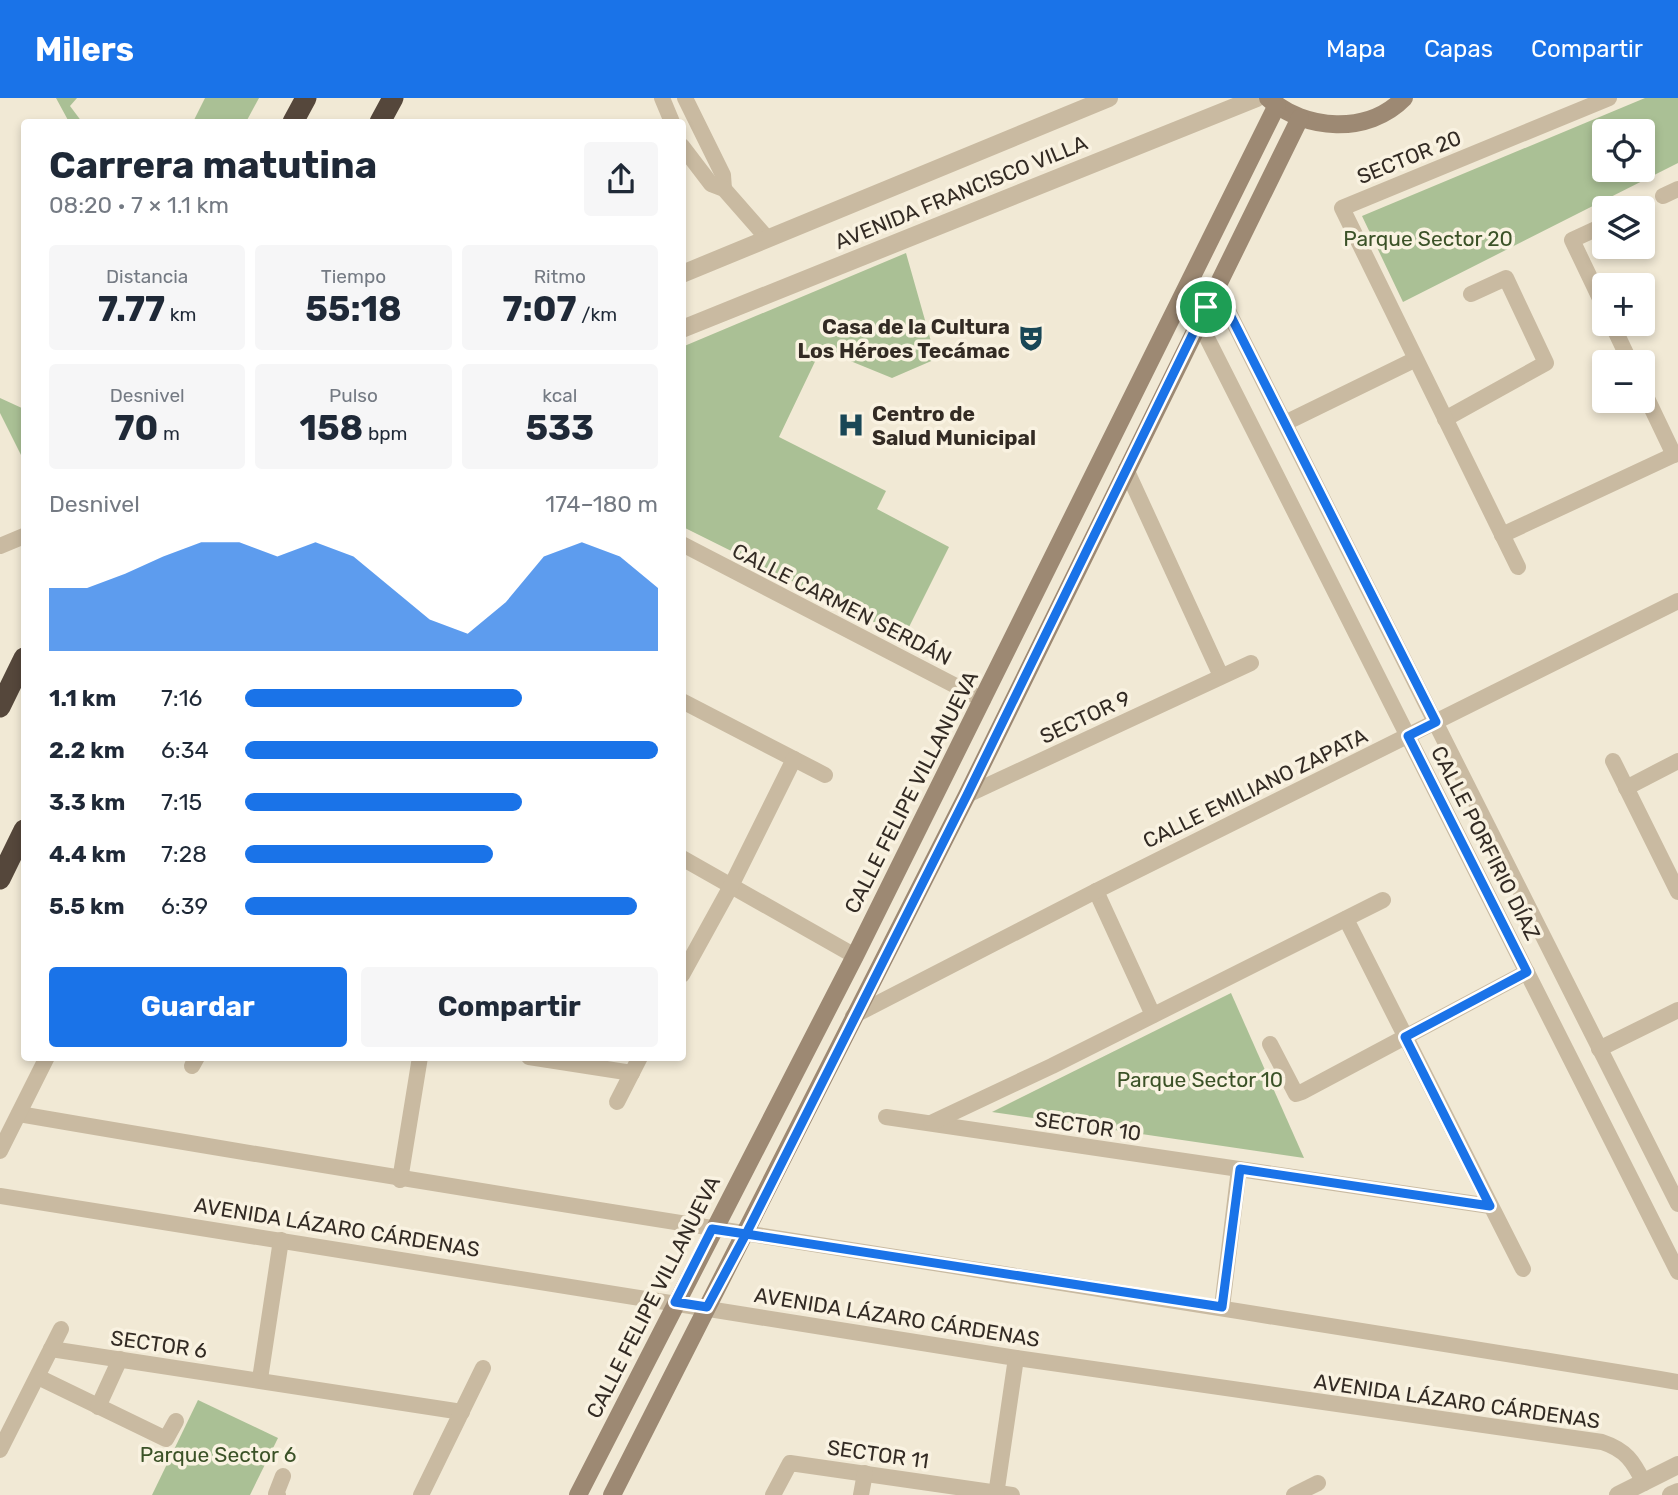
<!DOCTYPE html>
<html lang="es">
<head>
<meta charset="utf-8">
<style>
  body { margin:0; font-family:Rubik,sans-serif; background:#f6f6f7; color:#1f2937; height:100vh; display:flex; flex-direction:column; font-size:26px; white-space:nowrap }
  * { box-sizing:border-box; margin:0 }
  p { font-size:23px; color:#747a83 }
  .icon { flex:none; width:38px; height:38px; fill:none; stroke:currentColor; stroke-width:2; stroke-linecap:round; stroke-linejoin:round }
  .map { position:relative; flex:1; overflow:hidden }
  .details { position:absolute; left:21px; top:21px; width:665px; height:942px; display:flex; flex-direction:column; background:#fff; border-radius:7px; box-shadow:0 4px 10px #0003 }
  .details>* { flex:none }
  .tools { position:absolute; left:1592px; top:21px; display:grid; gap:14px }
  .tools a { display:grid; place-items:center; width:63px; height:63px; border-radius:7px; background:#fff; box-shadow:0 4px 10px #0003; font-size:35px }
  .pin { position:absolute; display:grid; place-items:center; width:60px; height:60px; color:#fff; margin:-30px; border:4px solid #fff; border-radius:50%; box-shadow:0 2px 7px #0007 }
  .round { display:grid; place-items:center; flex:none; width:74px; height:74px; border-radius:7px; background:#f6f6f7 }
  .headline { display:flex; align-items:center; justify-content:space-between; height:119px; padding:0 28px }
  h1 { font-size:38px; font-weight:700; line-height:52px }
  .figures { display:grid; grid-template-columns:repeat(3,1fr); gap:10px; height:119px; padding:7px 28px }
  .figures div { display:grid; align-content:center; border-radius:7px; background:#f6f6f7; text-align:center }
  .figures b { font-size:35px; font-weight:700 }
  .figures small { font-size:19px; font-weight:400 }
  .figures p { font-size:19px }
  .chart { height:196px; padding:14px 28px }
  .chart p { display:flex; justify-content:space-between }
  .chart svg { width:100%; height:126px; margin-top:7px; fill:#1a73e8; opacity:.7 }
  .cta { display:flex; gap:14px; margin-top:auto; padding:14px 28px }
  .cta a { flex:1; height:80px; border-radius:7px; background:#1a73e8; color:#fff; font-size:28px; font-weight:700; line-height:80px; text-align:center }
  .cta a+a { background:#f6f6f7; color:#1f2937 }
  ul { padding:0 28px; list-style:none; font-size:23px }
  li { display:grid; grid-template-columns:112px 84px 1fr; align-items:center; height:52px }
  li i { height:18px; border-radius:9px; background:#1a73e8 }
  header { display:flex; align-items:center; gap:42px; box-sizing:border-box; height:98px; padding:0 35px; background:#1a73e8; color:#fff }
  header strong { font-size:33px }
  nav { display:flex; gap:38px; margin-inline-start:auto; font-size:24px }
  .map>svg:first-child { display:block }
</style>
</head>
<body>
<header>
<strong>Milers</strong>
<nav><a>Mapa</a><a>Capas</a><a>Compartir</a></nav>
</header>
<div class="map">
<svg width="1678" height="1397" viewBox="0 0 1678 1397">
  <rect width="100%" height="100%" fill="#f1e9d5"/>
  <g fill="#aac095" fill-rule="evenodd">
    <polygon points="56,0 77,0 70,8 82,24 69,24"/>
    <polygon points="205,0 259,0 246,24 193,24"/>
    <path d="M 1645,0 L 1678,0 L 1678,65 L 1403,204 L 1362,118 ZM 1605,33 L 1643,33 L 1643,72 L 1605,72 Z"/>
    <polygon points="906,155 936,261 892,280 821,251 779,339 886,393 877,411 949,449 904,539 683,429 682,249"/>
    <polygon points="0,300 24,311 24,363 0,315"/>
    <polygon points="1231,895 1304,1060 992,1014"/>
    <polygon points="198,1302 278,1340 250,1397 152,1397"/>
  </g>
  <g fill="none" stroke-linecap="round" stroke-linejoin="round">
    <g stroke="#c9baa1" stroke-width="16">
      <polyline points="662,0 672,24"/>
      <polyline points="685,0 723,77 724,91"/>
      <polyline points="682,48 711,86 724,91 767,140"/>
      <polyline points="1663,98 1678,91"/>
      <polyline points="1598,130 1572,142 1605,211"/>
      <polyline points="1216,189 1678,1106"/>
      <polyline points="1199,224 1678,1174"/>
      <polyline points="1612,226 1630,264"/>
      <polyline points="1643,292 1674,357"/>
      <polyline points="1445,321 1546,265 1506,180 1471,196"/>
      <polyline points="1285,325 1414,262"/>
      <polyline points="1126,371 1221,578"/>
      <polyline points="1502,437 1678,355"/>
      <polyline points="682,446 983,602"/>
      <polyline points="0,448 24,438"/>
      <polyline points="1518,469 1342,110 1609,0"/>
      <polyline points="682,603 825,677"/>
      <polyline points="1613,663 1678,794"/>
      <polyline points="1626,690 1678,663"/>
      <polyline points="967,697 1251,565"/>
      <polyline points="682,760 855,858"/>
      <polyline points="1096,793 1153,917"/>
      <polyline points="1346,821 1523,1171"/>
      <polyline points="682,877 731,788 794,661"/>
      <polyline points="853,918 1096,793 1678,503"/>
      <polyline points="1270,946 1296,996 1302,994 1527,874"/>
      <polyline points="1599,951 1678,912"/>
      <polyline points="529,959 632,975"/>
      <polyline points="192,968 197,959"/>
      <polyline points="617,1004 640,959"/>
      <path d="M 19,1016 C 571,1111 1125,1193 1678,1284"/>
      <polyline points="886,1019 1490,1108"/>
      <polyline points="931,1025 1052,968 1383,802"/>
      <polyline points="0,1053 47,959"/>
      <polyline points="400,1082 420,959"/>
      <path d="M 0,1098 L 1016,1260 L 1602,1344 C 1626,1352 1633,1363 1644,1385"/>
      <polyline points="1222,1209 1239,1071"/>
      <polyline points="51,1251 462,1314"/>
      <polyline points="38,1279 166,1341 176,1323"/>
      <polyline points="260,1281 281,1142"/>
      <polyline points="98,1309 120,1261"/>
      <polyline points="0,1352 61,1231"/>
      <polyline points="278,1397 276,1396 283,1378"/>
      <polyline points="421,1397 483,1270"/>
      <polyline points="773,1397 790,1365 1012,1397"/>
      <polyline points="861,1397 865,1375"/>
      <polyline points="996,1397 1016,1260"/>
      <polyline points="1294,1397 1318,1385"/>
    </g>
    <g stroke="#c9baa1" stroke-width="18">
      <polyline points="682,176 1109,0"/>
      <polyline points="682,231 1257,0"/>
      <polyline points="1618,1397 1678,1367"/>
      <polyline points="1671,1397 1678,1394"/>
    </g>
    <g stroke="#9d8973" stroke-width="18">
      <path d="M 1268,0 C 1305,33 1368,37 1404,0"/>
      <polyline points="578,1397 855,858 1277,7"/>
      <polyline points="612,1397 967,697 1300,20"/>
    </g>
    <g stroke="#55473b" stroke-width="21">
      <polyline points="293,24 306,0"/>
      <polyline points="380,24 393,0"/>
      <polyline points="0,609 24,560"/>
      <polyline points="0,781 24,732"/>
    </g>
  </g>
  <g fill="none" stroke-linecap="round" stroke-linejoin="round">
    <defs>
      <polyline id="route" points="1206,209 967,697 746,1136 712,1131 675,1204 707,1209 746,1136 1222,1209 1240,1071 1490,1108 1405,939 1527,874 1408,638 1436,624 1216,189 1206,209"/>
    </defs>
    <use href="#route" stroke="#fff" stroke-width="14"/>
    <use href="#route" stroke="#1a73e8" stroke-width="9"/>
  </g>
  <defs>
    <symbol id="theatre-bare" viewBox="-9 -9 18 18"><path d="M-5-5.5Q0-4 5-5.5V0Q5 5 0 6Q-5 5-5 0ZM-3.3-2.5H-1v1.5H-3.3ZM1-2.5H3.3v1.5H1ZM-2.8 1Q0 5.5 2.8 1Z" fill="#194756" stroke="#f9f2e1" stroke-width="2.5" paint-order="stroke"/></symbol>
    <symbol id="hospital-bare" viewBox="-9 -9 18 18"><path d="M-5-5h3v3.5h4V-5h3V5h-3V1.5h-4V5h-3Z" fill="#194756" stroke="#f9f2e1" stroke-width="2.5" paint-order="stroke"/></symbol>
  </defs>
  <g fill-rule="evenodd">
    <use href="#theatre-bare" x="1012" y="221" width="38" height="38"/>
    <use href="#hospital-bare" x="832" y="308" width="38" height="38"/>
  </g>
  <g text-anchor="middle" dominant-baseline="central" stroke-width="7" stroke-linejoin="round" paint-order="stroke">
    <g font-size="21" fill="#332b24" stroke="#f9f2e1">
      <text transform="translate(1409 59) rotate(-22)">SECTOR 20</text>
      <text transform="translate(961 94) rotate(-22)">AVENIDA FRANCISCO VILLA</text>
      <text transform="translate(842 506) rotate(27)">CALLE CARMEN SERDÁN</text>
      <text transform="translate(1085 619) rotate(-25)">SECTOR 9</text>
      <text transform="translate(1255 690) rotate(-26)">CALLE EMILIANO ZAPATA</text>
      <text transform="translate(911 694) rotate(-63)">CALLE FELIPE VILLANUEVA</text>
      <text transform="translate(1486 745) rotate(63)">CALLE PORFIRIO DÍAZ</text>
      <text transform="translate(1088 1028) rotate(8)">SECTOR 10</text>
      <text transform="translate(337 1129) rotate(9)">AVENIDA LÁZARO CÁRDENAS</text>
      <text transform="translate(653 1199) rotate(-63)">CALLE FELIPE VILLANUEVA</text>
      <text transform="translate(897 1219) rotate(9)">AVENIDA LÁZARO CÁRDENAS</text>
      <text transform="translate(159 1246) rotate(8)">SECTOR 6</text>
      <text transform="translate(1457 1303) rotate(8)">AVENIDA LÁZARO CÁRDENAS</text>
      <text transform="translate(878 1356) rotate(8)">SECTOR 11</text>
    </g>
    <g font-size="21" fill="#3b5227" stroke="#f9f2e1">
      <text x="1428" y="140">Parque Sector 20</text>
      <text x="1200" y="981">Parque Sector 10</text>
      <text x="218" y="1356">Parque Sector 6</text>
    </g>
    <g font-size="21" font-weight="bold" fill="#332b24" stroke="#f9f2e1" text-anchor="end">
      <text x="1010" y="228">Casa de la Cultura<tspan x="1010" dy="24">Los Héroes Tecámac</tspan></text>
      <text x="872" y="315" text-anchor="start">Centro de<tspan x="872" dy="24">Salud Municipal</tspan></text>
    </g>
  </g>
</svg>
<div class="tools">
<a><svg class="icon" aria-label="locate" viewBox="0 0 24 24"><circle cx="12" cy="12" r="6"/><path d="M12 2v4M12 18v4M2 12h4M18 12h4"/></svg></a>
<a><svg class="icon" aria-label="layers" viewBox="0 0 24 24"><path d="M12 4l9 5-9 5-9-5zM3 14l9 5 9-5"/></svg></a>
<a>+</a>
<a>−</a>
</div>
<div class="pin" style="left:1206px;top:209px;background:#1e9e55"><svg class="icon" aria-label="arrive" viewBox="0 0 24 24"><path d="M6 21V4h12l-3 4 3 4H6"/></svg></div>
<section class="details">
<div class="headline"><div><h1>Carrera matutina</h1><p>08:20 · 7 × 1.1 km</p></div><a class="round"><svg class="icon" aria-label="share" viewBox="0 0 24 24"><path d="M12 15V3M7 8l5-5 5 5M5 13v7h14v-7"/></svg></a></div>
<div class="figures">
<div><p>Distancia</p><b>7.77<small> km</small></b></div>
<div><p>Tiempo</p><b>55:18</b></div>
<div><p>Ritmo</p><b>7:07<small> /km</small></b></div>
</div>
<div class="figures">
<div><p>Desnivel</p><b>70<small> m</small></b></div>
<div><p>Pulso</p><b>158<small> bpm</small></b></div>
<div><p>kcal</p><b>533</b></div>
</div>
<div class="chart"><p><span>Desnivel</span>174–180 m</p>
<svg viewBox="0 0 160 44" preserveAspectRatio="none"><path d="M0 44V22L10 22L20 17L30 11L40 6L50 6L60 11L70 6L80 11L90 22L100 33L110 38L120 27L130 11L140 6L150 11L160 22V44z"/></svg>
</div>
<ul>
<li><b>1.1 km</b>7:16<i style="width:67%"></i></li>
<li><b>2.2 km</b>6:34<i style="width:100%"></i></li>
<li><b>3.3 km</b>7:15<i style="width:67%"></i></li>
<li><b>4.4 km</b>7:28<i style="width:60%"></i></li>
<li><b>5.5 km</b>6:39<i style="width:95%"></i></li>
</ul>
<div class="cta"><a>Guardar</a><a>Compartir</a></div>
</section>
</div>
</body>
</html>
